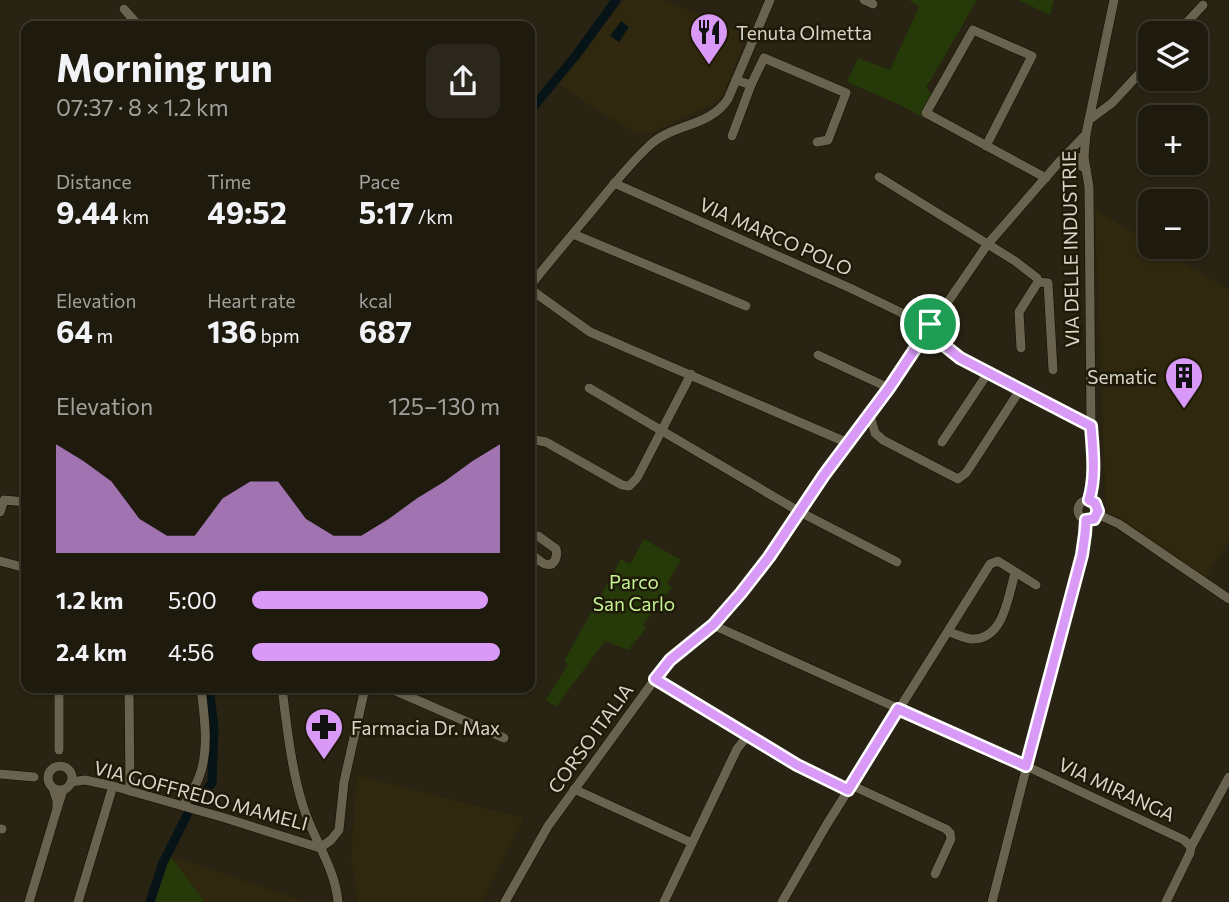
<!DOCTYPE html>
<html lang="en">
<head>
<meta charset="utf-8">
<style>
  body { margin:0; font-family:Commissioner,sans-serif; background:#2b271c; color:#f1f3f6; height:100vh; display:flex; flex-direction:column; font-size:26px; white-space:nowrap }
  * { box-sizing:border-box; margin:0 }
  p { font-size:23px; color:#a1a19e }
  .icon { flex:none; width:38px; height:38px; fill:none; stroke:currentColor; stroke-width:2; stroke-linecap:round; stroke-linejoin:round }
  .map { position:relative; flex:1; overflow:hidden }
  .side { position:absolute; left:21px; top:21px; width:514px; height:672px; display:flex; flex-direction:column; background:#1e1a0e; border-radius:14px; box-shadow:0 2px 5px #0004,0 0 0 2px #3c382e }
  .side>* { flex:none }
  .buttons { position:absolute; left:1138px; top:21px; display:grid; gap:14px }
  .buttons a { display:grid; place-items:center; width:70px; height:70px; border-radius:14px; background:#1e1a0e; box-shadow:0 2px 5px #0004,0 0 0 2px #3c382e; font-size:35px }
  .pin { position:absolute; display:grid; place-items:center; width:60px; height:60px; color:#fff; margin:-30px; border:4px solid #fff; border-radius:50%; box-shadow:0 2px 7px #0007 }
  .round { display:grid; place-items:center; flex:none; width:74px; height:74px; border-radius:14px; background:#2b271c }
  .headline { display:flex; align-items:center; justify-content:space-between; height:119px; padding:0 35px }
  h1 { font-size:38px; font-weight:700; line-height:52px }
  .metrics { display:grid; grid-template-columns:repeat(3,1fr); gap:10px; height:119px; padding:7px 35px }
  .metrics div { display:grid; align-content:center }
  .metrics b { font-size:30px; font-weight:700 }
  .metrics small { font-size:19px; font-weight:400 }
  .metrics p { font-size:19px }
  .chart { height:196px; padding:14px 35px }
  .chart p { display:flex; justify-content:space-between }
  .chart svg { width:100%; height:126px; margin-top:7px; fill:#d99af7; opacity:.7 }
  ul { padding:0 35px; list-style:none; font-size:23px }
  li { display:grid; grid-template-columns:112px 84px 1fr; align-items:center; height:52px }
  li i { height:18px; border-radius:9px; background:#d99af7 }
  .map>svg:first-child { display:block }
</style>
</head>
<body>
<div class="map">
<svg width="1229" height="902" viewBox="0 0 1229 902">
  <rect width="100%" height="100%" fill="#282312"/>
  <g fill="#2f280f">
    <polygon points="624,0 664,0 747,35 723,96 710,106 651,133 637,134 600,112 558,83"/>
    <polygon points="1095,208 1104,215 1150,242 1150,247 1157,247 1229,290 1229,541 1206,577 1106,513"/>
    <polygon points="357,775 524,818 482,902 358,902 351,858"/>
    <polygon points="170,856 218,872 307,902 205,902"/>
  </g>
  <g fill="#253a08">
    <polygon points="909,0 977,0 926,88 934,96 924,118 900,105 847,82 858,58 890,70 919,7"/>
    <polygon points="1018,0 1054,0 1050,15"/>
    <polygon points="644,539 681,560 667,584 672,587 643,625 646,629 628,650 605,641 556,707 546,700 568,664 564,661 621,559 630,564"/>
    <polygon points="170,856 203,899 205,902 153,902"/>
  </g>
  <polygon fill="#061317" points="621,21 629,27 619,42 610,36"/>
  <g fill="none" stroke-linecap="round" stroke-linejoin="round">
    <g stroke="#061317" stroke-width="9">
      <polyline points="530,111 577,54 616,0"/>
      <polyline points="197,802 212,783 214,726 209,688"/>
      <polyline points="150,902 163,863 187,815"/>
    </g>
    <defs>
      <g id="street">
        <polyline points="864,0 873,4"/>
        <polyline points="124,9 139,26"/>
        <polyline points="1177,33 1203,5"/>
        <polyline points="736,80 751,85 764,58 846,93 828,140 817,142"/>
        <polyline points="1089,120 1112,103 1150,62"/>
        <polyline points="1086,134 1060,161 1076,163 1086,169"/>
        <polyline points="732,136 751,85"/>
        <polyline points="986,146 1032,56 973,30 926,113 1046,178"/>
        <polyline points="879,177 1015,261 1037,278 1038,282 1019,312 1021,348"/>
        <polyline points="614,183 850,288 900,312 920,326"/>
        <polyline points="573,234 746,306"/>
        <polyline points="1038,282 1048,283 1053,370"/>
        <path d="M 530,286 C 548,263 567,241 585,219 C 606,194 626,167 650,145 C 672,124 710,127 728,99 L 770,0"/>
        <polyline points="530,289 590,332 848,443"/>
        <circle cx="927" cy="333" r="10"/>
        <polyline points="932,325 987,245 1060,161 1084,157"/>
        <polyline points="935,339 959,358 1091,426"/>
        <polyline points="818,355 889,388"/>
        <polyline points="589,388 800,512 897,562"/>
        <polyline points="870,415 875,433 883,440 958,479 966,473 1020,390"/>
        <polyline points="530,439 546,442 622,485 629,486 637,478 691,374"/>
        <polyline points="942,442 988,373"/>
        <path d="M 1089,500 C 1096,476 1093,452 1091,426 L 1089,187 L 1084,157 L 1086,134 L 1114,0"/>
        <circle cx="1088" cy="510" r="10"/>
        <polyline points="0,512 4,500 26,502"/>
        <polyline points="1097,514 1119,524 1229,599"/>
        <path d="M 530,537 L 538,536 L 556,549 C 558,556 555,567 545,564 C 540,562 534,556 530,553"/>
        <polyline points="0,561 26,568"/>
        <polyline points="713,625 1026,766 1184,840 1191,847 1190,853 1166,902"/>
        <path d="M 949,632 C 956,634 963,638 971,639 C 1004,640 1008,597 1015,573"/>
        <polyline points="655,679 797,765 848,790"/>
        <polyline points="59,688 59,750"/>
        <polyline points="129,688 130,791"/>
        <path d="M 282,688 C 287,727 291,768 303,806 C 313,839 335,867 338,902"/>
        <polyline points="389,688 504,738"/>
        <circle cx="60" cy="778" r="12"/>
        <polyline points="0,774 34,777"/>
        <polyline points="71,782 85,780 113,786 225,818 320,848"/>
        <polyline points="851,785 946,829 950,833 951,839 935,874"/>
        <polyline points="53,788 57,801 57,809 63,790"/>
        <polyline points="574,789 692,843"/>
        <path d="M 183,806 C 190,795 198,784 201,771 C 209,745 204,715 201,688"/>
        <polyline points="0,829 2,829"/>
        <polyline points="1191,847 1229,777"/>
        <polyline points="320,848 331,840 339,830 344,782 365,688"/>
        <polyline points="29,902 57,809"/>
        <polyline points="78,902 113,786"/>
        <polyline points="505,902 548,826 655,679 670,660 713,625 741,593 769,557 824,475 870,415 921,340"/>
        <polyline points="664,902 737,749 748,735"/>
        <polyline points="782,902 827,824 990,564 998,561 1036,585"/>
        <polyline points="992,902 1081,555 1085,534 1086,520"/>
      </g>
    </defs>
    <use href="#street" stroke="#110c00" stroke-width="10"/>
    <use href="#street" stroke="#68624f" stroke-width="9"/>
  </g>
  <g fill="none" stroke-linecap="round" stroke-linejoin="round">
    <defs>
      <path id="route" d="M 925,323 L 934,326 L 937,333 L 935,338 L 960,358 L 1091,426 C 1093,452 1096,476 1089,500 L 1095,503 L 1098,511 L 1094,519 L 1086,520 L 1085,534 L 1082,555 L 1026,766 L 898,709 L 848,790 L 797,765 L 655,679 L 670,660 L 713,625 L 741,593 L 769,557 L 824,475 L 889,388 L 921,340 C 916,334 917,327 925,323 Z"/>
    </defs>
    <use href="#route" stroke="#fff" stroke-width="14"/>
    <use href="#route" stroke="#d99af7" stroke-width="9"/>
  </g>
  <defs>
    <symbol id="restaurant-pin" viewBox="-11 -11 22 30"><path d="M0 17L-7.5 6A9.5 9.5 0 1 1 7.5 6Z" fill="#d99af7" stroke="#1f1a08"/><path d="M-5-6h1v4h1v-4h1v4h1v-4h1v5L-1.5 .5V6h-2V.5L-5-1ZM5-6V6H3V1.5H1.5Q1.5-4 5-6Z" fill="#111"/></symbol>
    <symbol id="building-pin" viewBox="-11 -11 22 30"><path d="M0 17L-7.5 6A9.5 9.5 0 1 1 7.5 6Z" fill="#d99af7" stroke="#1f1a08"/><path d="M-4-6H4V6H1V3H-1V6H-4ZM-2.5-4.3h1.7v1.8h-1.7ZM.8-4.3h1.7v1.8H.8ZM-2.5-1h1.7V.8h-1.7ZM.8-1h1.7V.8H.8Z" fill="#111"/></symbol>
    <symbol id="pharmacy-pin" viewBox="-11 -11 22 30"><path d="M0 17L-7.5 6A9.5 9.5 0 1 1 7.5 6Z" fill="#d99af7" stroke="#1f1a08"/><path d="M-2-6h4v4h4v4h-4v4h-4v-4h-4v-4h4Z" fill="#111"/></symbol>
  </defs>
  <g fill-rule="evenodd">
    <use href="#restaurant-pin" x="687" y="10" width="44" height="60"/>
    <use href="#building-pin" x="1162" y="354" width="44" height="60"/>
    <use href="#pharmacy-pin" x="302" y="705" width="44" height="60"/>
  </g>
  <g text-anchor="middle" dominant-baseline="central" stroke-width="5" stroke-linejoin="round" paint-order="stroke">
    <g font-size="19" fill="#d8d5ca" stroke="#1f1a08" text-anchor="start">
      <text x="736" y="32">Tenuta Olmetta</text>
      <text x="1157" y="376" text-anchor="end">Sematic</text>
      <text x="351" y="727">Farmacia Dr. Max</text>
    </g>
    <g font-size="19" fill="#d8d5ca" stroke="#1f1a08">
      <text transform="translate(776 236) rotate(24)">VIA MARCO POLO</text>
      <text transform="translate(1070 249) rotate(-91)">VIA DELLE INDUSTRIE</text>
      <text transform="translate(590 738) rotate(-54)">CORSO ITALIA</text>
      <text transform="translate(1117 789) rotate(25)">VIA MIRANGA</text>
      <text transform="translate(201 795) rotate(15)">VIA GOFFREDO MAMELI</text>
    </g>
    <g font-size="19" fill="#c4f392" stroke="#1f1a08">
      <text x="634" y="581">Parco<tspan x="634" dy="22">San Carlo</tspan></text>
    </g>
  </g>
</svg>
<div class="buttons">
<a><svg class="icon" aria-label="layers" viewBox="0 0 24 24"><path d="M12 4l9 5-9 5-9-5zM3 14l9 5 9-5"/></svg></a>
<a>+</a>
<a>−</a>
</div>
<div class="pin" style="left:930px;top:324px;background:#1e9e55"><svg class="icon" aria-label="arrive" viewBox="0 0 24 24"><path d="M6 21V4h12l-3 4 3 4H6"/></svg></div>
<section class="side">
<div class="headline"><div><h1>Morning run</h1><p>07:37 · 8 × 1.2 km</p></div><a class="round"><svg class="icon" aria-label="share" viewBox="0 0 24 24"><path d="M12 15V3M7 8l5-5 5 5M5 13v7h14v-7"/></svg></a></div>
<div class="metrics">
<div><p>Distance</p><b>9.44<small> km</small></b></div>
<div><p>Time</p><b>49:52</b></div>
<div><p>Pace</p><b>5:17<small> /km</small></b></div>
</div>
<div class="metrics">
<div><p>Elevation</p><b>64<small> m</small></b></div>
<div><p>Heart rate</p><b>136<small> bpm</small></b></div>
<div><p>kcal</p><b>687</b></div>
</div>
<div class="chart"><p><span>Elevation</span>125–130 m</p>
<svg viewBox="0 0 160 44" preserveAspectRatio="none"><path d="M0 44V6L10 12L20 19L30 32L40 38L50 38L60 25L70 19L80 19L90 32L100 38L110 38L120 32L130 25L140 19L150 12L160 6V44z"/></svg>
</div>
<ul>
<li><b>1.2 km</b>5:00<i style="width:95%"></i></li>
<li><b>2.4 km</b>4:56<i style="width:100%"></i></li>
</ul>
</section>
</div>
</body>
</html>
